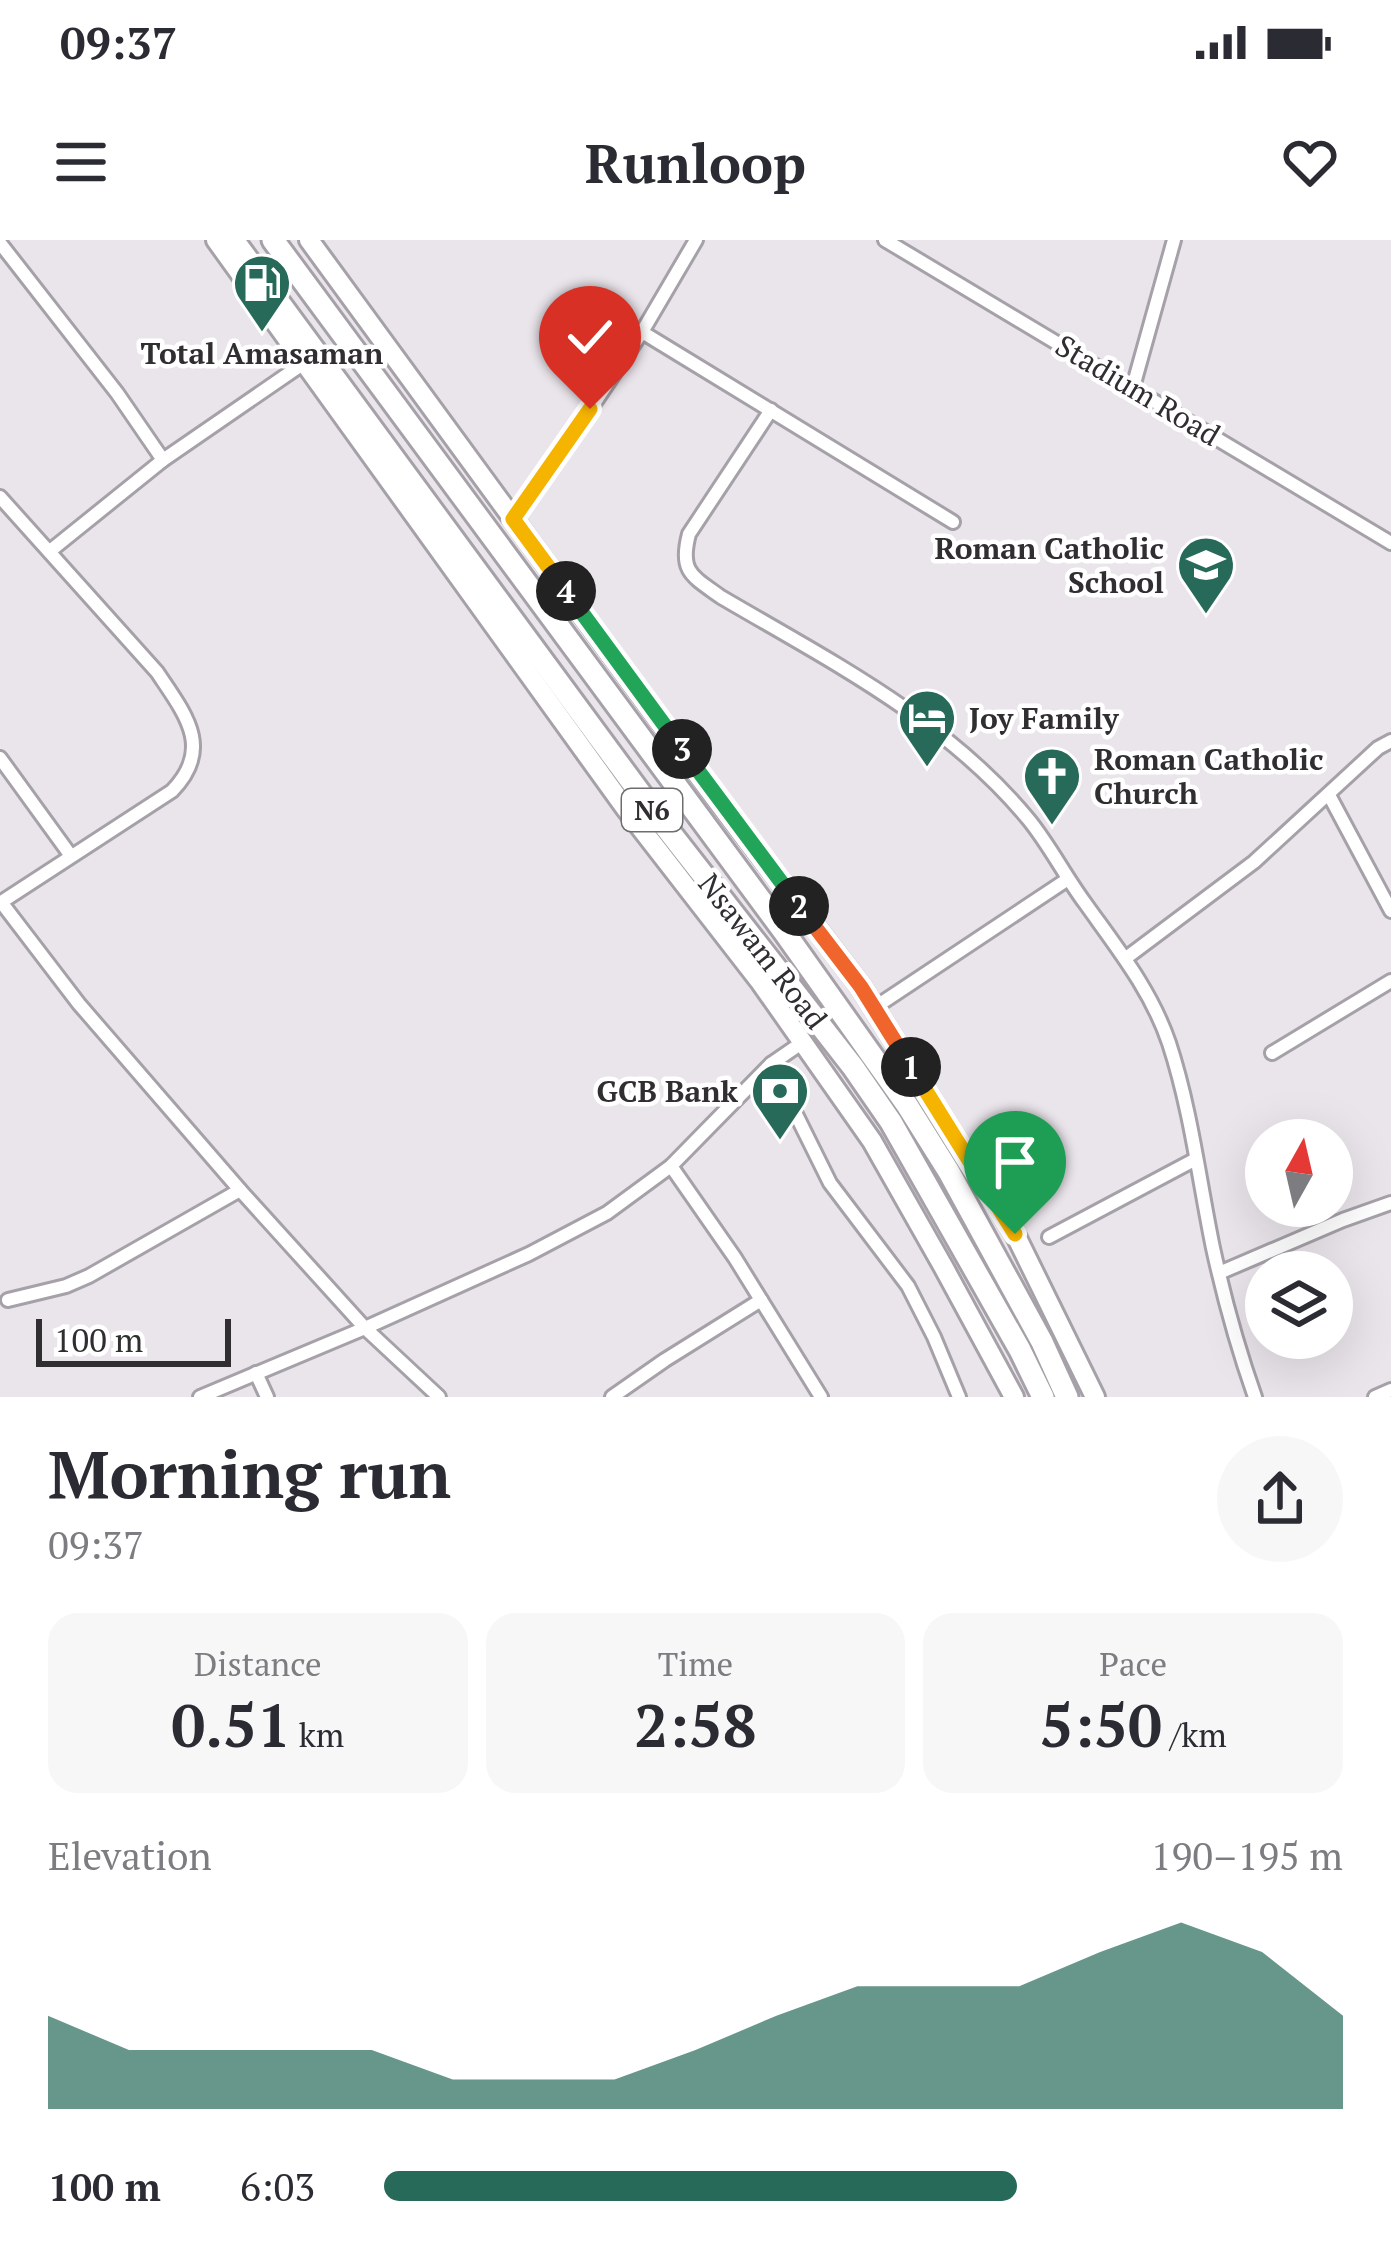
<!DOCTYPE html>
<html lang="en">
<head>
<meta charset="utf-8">
<style>
  body { margin:0; font-family:"PT Serif",serif; background:#f7f7f7; color:#2b2b33; height:100vh; display:flex; flex-direction:column; font-size:45px; white-space:nowrap }
  * { box-sizing:border-box; margin:0 }
  p { font-size:39px; color:#7c7c81 }
  .icon { flex:none; width:66px; height:66px; fill:none; stroke:currentColor; stroke-width:2; stroke-linecap:round; stroke-linejoin:round }
  .map { position:relative; height:1157px; overflow:hidden }
  .panel { display:flex; flex-direction:column; background:#fff; flex:1 }
  .panel>* { flex:none }
  .needle { width:78px; rotate:8deg }
  .controls { position:absolute; left:1245px; top:879px; display:grid; gap:24px }
  .controls a { display:grid; place-items:center; width:108px; height:108px; border-radius:50%; background:#fff; box-shadow:0 12px 48px #0002; font-size:60px }
  .scale { position:absolute; left:36px; bottom:30px; width:195px; box-sizing:border-box; padding-left:12px; border:6px solid #302e31; border-top:0; font-size:33px; line-height:42px; white-space:nowrap; color:#302e31; -webkit-text-stroke:9px #fff; paint-order:stroke }
  .pin { position:absolute; display:grid; place-items:center; width:102px; height:102px; color:#fff; margin:-123px -51px; border-radius:50% 50% 50% 0; rotate:-45deg; box-shadow:0 0 12px #0007 }
  .pin .icon { rotate:45deg }
  .km { position:absolute; width:60px; height:60px; margin:-30px; border-radius:50%; background:#222; color:#fff; font-size:33px; line-height:60px; text-align:center }
  .round { display:grid; place-items:center; flex:none; width:126px; height:126px; border-radius:63px; background:#f7f7f7 }
  .overview { display:flex; align-items:center; justify-content:space-between; height:204px; padding:0 48px }
  h1 { font-size:66px; font-weight:600; line-height:90px }
  .stats { display:grid; grid-template-columns:repeat(3,1fr); gap:18px; height:204px; padding:12px 48px }
  .stats div { display:grid; align-content:center; border-radius:30px; background:#f7f7f7; text-align:center }
  .stats b { font-size:60px; font-weight:600 }
  .stats small { font-size:33px; font-weight:400 }
  .stats p { font-size:33px }
  .chart { height:336px; padding:24px 48px }
  .chart p { display:flex; justify-content:space-between }
  .chart svg { width:100%; height:216px; margin-top:12px; fill:#276a5a; opacity:.7 }
  ul { padding:0 48px; list-style:none; font-size:39px }
  li { display:grid; grid-template-columns:192px 144px 1fr; align-items:center; height:90px }
  li i { height:30px; border-radius:15px; background:#276a5a }
  .status { display:flex; justify-content:space-between; align-items:center; height:84px; padding:0 60px; background:#fff; direction:ltr }
  .status svg { height:33px; fill:currentColor }
  header { display:flex; justify-content:space-between; align-items:center; height:156px; padding:0 48px; background:#fff; font-size:54px; font-weight:600 }
  .map>svg:first-child { display:block }
</style>
</head>
<body>
<div class="status"><b>09:37</b><svg viewBox="0 0 49 12"><path d="M0 12V9h3v3zM5 12V6h3v6zM10 12V3h3v9zM15 12V0h3v12zM26 1h20v11H26zM47 4h2v5h-2z"/></svg></div>
<header><svg class="icon" aria-label="menu" viewBox="0 0 24 24"><path d="M4 6h16M4 12h16M4 18h16"/></svg>Runloop<svg class="icon" aria-label="heart" viewBox="0 0 24 24"><path d="M12 20l-8-8c-3-5 5-10 8-4 3-6 11-1 8 4z"/></svg></header>
<div class="map">
<svg width="1391" height="1157" viewBox="0 0 1391 1157">
  <rect width="100%" height="100%" fill="#eae4eb"/>
  <g fill="none" stroke-linecap="round" stroke-linejoin="round">
    <defs>
      <g id="minor">
        <polyline points="885,0 1391,303"/>
        <polyline points="0,3 117,153 163,220"/>
        <polyline points="642,92 953,282"/>
        <polyline points="1133,147 1174,0"/>
        <path d="M 771,170 L 689,294 C 679,332 692,336 721,357 C 830,421 947,480 1029,580 C 1050,606 1065,636 1085,663 C 1117,708 1151,750 1169,803 C 1191,870 1199,940 1213,1008 C 1224,1058 1238,1109 1255,1157"/>
        <path d="M 0,257 L 157,432 C 185,474 214,508 172,551 L 0,663"/>
        <polyline points="513,279 549,231 642,92 696,0"/>
        <polyline points="50,311 163,220 304,123"/>
        <polyline points="0,518 71,616"/>
        <polyline points="1329,555 1391,671"/>
        <polyline points="1,662 79,764 240,950 365,1088 439,1157"/>
        <polyline points="1126,718 1254,622 1378,508 1391,501"/>
        <polyline points="874,768 1068,639"/>
        <polyline points="1272,813 1391,741"/>
        <polyline points="771,824 830,943 908,1046 934,1097 959,1157"/>
        <polyline points="671,926 735,1018 821,1157"/>
        <polyline points="1049,997 1196,919"/>
        <polyline points="1219,1033 1343,980 1391,963"/>
        <polyline points="8,1060 66,1046 89,1036 240,950"/>
        <polyline points="256,1133 267,1157"/>
        <polyline points="200,1157 365,1088 529,1014 607,973 671,926 771,824 803,802"/>
        <polyline points="612,1157 665,1120 761,1060"/>
        <polyline points="1375,1157 1391,1150"/>
      </g>
      <g id="secondary">
        <polyline points="216,0 626,569 761,743 872,901 944,1028 1014,1157"/>
        <polyline points="309,0 720,562 861,747 1015,994 1095,1157"/>
      </g>
      <g id="trunk">
        <polyline points="233,0 654,572 853,827 891,882 1020,1110 1043,1157"/>
        <polyline points="273,0 785,693 907,865 949,932 1042,1102 1067,1157"/>
      </g>
    </defs>
    <use href="#minor" stroke="#a6a1a8" stroke-width="18"/>
    <use href="#secondary" stroke="#a6a1a8" stroke-width="24"/>
    <use href="#trunk" stroke="#a6a1a8" stroke-width="27"/>
    <use href="#minor" stroke="#fff" stroke-width="12"/>
    <use href="#secondary" stroke="#fff" stroke-width="18"/>
    <use href="#trunk" stroke="#fff" stroke-width="21"/>
  </g>
  <g fill="none" stroke-linecap="round" stroke-linejoin="round">
    <defs>
      <polyline id="split-1" points="911,827 1015,994"/>
      <polyline id="split-2" points="799,666 861,747 911,827"/>
      <polyline id="split-3" points="682,509 799,666"/>
      <polyline id="split-4" points="566,351 682,509"/>
      <polyline id="split-5" points="566,351 513,279 590,169"/>
    </defs>
    <use href="#split-1" stroke="#fff" stroke-width="24"/>
    <use href="#split-2" stroke="#fff" stroke-width="24"/>
    <use href="#split-3" stroke="#fff" stroke-width="24"/>
    <use href="#split-4" stroke="#fff" stroke-width="24"/>
    <use href="#split-5" stroke="#fff" stroke-width="24"/>
    <use href="#split-1" stroke="#f5b400" stroke-width="15"/>
    <use href="#split-2" stroke="#f0652b" stroke-width="15"/>
    <use href="#split-3" stroke="#22a559" stroke-width="15"/>
    <use href="#split-4" stroke="#22a559" stroke-width="15"/>
    <use href="#split-5" stroke="#f5b400" stroke-width="15"/>
  </g>
  <defs>
    <symbol id="fuel-pin" viewBox="-11 -11 22 30"><path d="M0 17L-7.5 6A9.5 9.5 0 1 1 7.5 6Z" fill="#276a5a" stroke="#fff"/><path d="M-5.5-6h7V0h2V4h1.3V-2.5L3-4.5l.8-.8L6-3V5H2.5V1h-1V6h-7ZM-4.2-4.7v3.2H.2V-4.7Z" fill="#fff"/></symbol>
    <symbol id="school-pin" viewBox="-11 -11 22 30"><path d="M0 17L-7.5 6A9.5 9.5 0 1 1 7.5 6Z" fill="#276a5a" stroke="#fff"/><path d="M0-5L7-2L0 1L-7-2ZM-4 1L0 2.5L4 1V4Q0 6-4 4Z" fill="#fff"/></symbol>
    <symbol id="hotel-pin" viewBox="-11 -11 22 30"><path d="M0 17L-7.5 6A9.5 9.5 0 1 1 7.5 6Z" fill="#276a5a" stroke="#fff"/><path d="M-6-4.5h1.5V1H6V5H4.5V3h-9V5H-6ZM-4 0a1.8 1.8 0 1 1 3.6 0ZM.5 0V-2.5h3Q6-2.5 6 0Z" fill="#fff"/></symbol>
    <symbol id="church-pin" viewBox="-11 -11 22 30"><path d="M0 17L-7.5 6A9.5 9.5 0 1 1 7.5 6Z" fill="#276a5a" stroke="#fff"/><path d="M-1.2-6h2.4v3.5h3.3v2.4h-3.3V6h-2.4V-.1h-3.3v-2.4h3.3Z" fill="#fff"/></symbol>
    <symbol id="bank-pin" viewBox="-11 -11 22 30"><path d="M0 17L-7.5 6A9.5 9.5 0 1 1 7.5 6Z" fill="#276a5a" stroke="#fff"/><path d="M-6-4H6V4H-6ZM0-2.3a2.3 2.3 0 1 0 0 4.6a2.3 2.3 0 1 0 0-4.6Z" fill="#fff"/></symbol>
  </defs>
  <g fill-rule="evenodd">
    <use href="#fuel-pin" x="229" y="10" width="66" height="90"/>
    <use href="#school-pin" x="1173" y="292" width="66" height="90"/>
    <use href="#hotel-pin" x="894" y="445" width="66" height="90"/>
    <use href="#church-pin" x="1019" y="503" width="66" height="90"/>
    <use href="#bank-pin" x="747" y="818" width="66" height="90"/>
  </g>
  <g text-anchor="middle" dominant-baseline="central" stroke-width="9" stroke-linejoin="round" paint-order="stroke">
    <rect fill="#fff" stroke="#6e6d6f" stroke-width="3" x="622" y="549" width="60" height="42" rx="9"/>
    <g font-size="27" font-weight="bold" fill="#302e31">
      <text x="652" y="570">N6</text>
    </g>
    <g font-size="30" font-weight="bold" fill="#302e31" stroke="#fff" text-anchor="end">
      <text x="262" y="113" text-anchor="middle">Total Amasaman</text>
      <text x="1164" y="308">Roman Catholic<tspan x="1164" dy="34">School</tspan></text>
      <text x="969" y="478" text-anchor="start">Joy Family</text>
      <text x="1094" y="519" text-anchor="start">Roman Catholic<tspan x="1094" dy="34">Church</tspan></text>
      <text x="738" y="851">GCB Bank</text>
    </g>
    <g font-size="30" fill="#302e31" stroke="#fff">
      <text transform="translate(1138 150) rotate(31)">Stadium Road</text>
      <text transform="translate(763 711) rotate(52)">Nsawam Road</text>
    </g>
  </g>
</svg>
<div class="controls">
<a><svg class="needle" viewBox="-14 -14 28 28"><path d="M0-13l5 13h-10z" fill="#e53935"/><path d="M0 13l5-13h-10z" fill="#7c7c81"/></svg></a>
<a><svg class="icon" aria-label="layers" viewBox="0 0 24 24"><path d="M12 4l9 5-9 5-9-5zM3 14l9 5 9-5"/></svg></a>
</div>
<div class="scale">100 m</div>
<div class="pin" style="left:1015px;top:994px;background:#1e9e55"><svg class="icon" aria-label="arrive" viewBox="0 0 24 24"><path d="M6 21V4h12l-3 4 3 4H6"/></svg></div>
<div class="pin" style="left:590px;top:169px;background:#d93025"><svg class="icon" aria-label="check" viewBox="0 0 24 24"><path d="M5 12l5 5 9-10"/></svg></div>
<b class="km" style="left:911px;top:827px">1</b>
<b class="km" style="left:799px;top:666px">2</b>
<b class="km" style="left:682px;top:509px">3</b>
<b class="km" style="left:566px;top:351px">4</b>
</div>
<section class="panel">
<div class="overview"><div><h1>Morning run</h1><p>09:37</p></div><a class="round"><svg class="icon" aria-label="share" viewBox="0 0 24 24"><path d="M12 15V3M7 8l5-5 5 5M5 13v7h14v-7"/></svg></a></div>
<div class="stats">
<div><p>Distance</p><b>0.51<small> km</small></b></div>
<div><p>Time</p><b>2:58</b></div>
<div><p>Pace</p><b>5:50<small> /km</small></b></div>
</div>
<div class="chart"><p><span>Elevation</span>190–195 m</p>
<svg viewBox="0 0 160 44" preserveAspectRatio="none"><path d="M0 44V25L10 32L20 32L30 32L40 32L50 38L60 38L70 38L80 32L90 25L100 19L110 19L120 19L130 12L140 6L150 12L160 25V44z"/></svg>
</div>
<ul>
<li><b>100 m</b>6:03<i style="width:66%"></i></li>
</ul>
</section>
</body>
</html>
